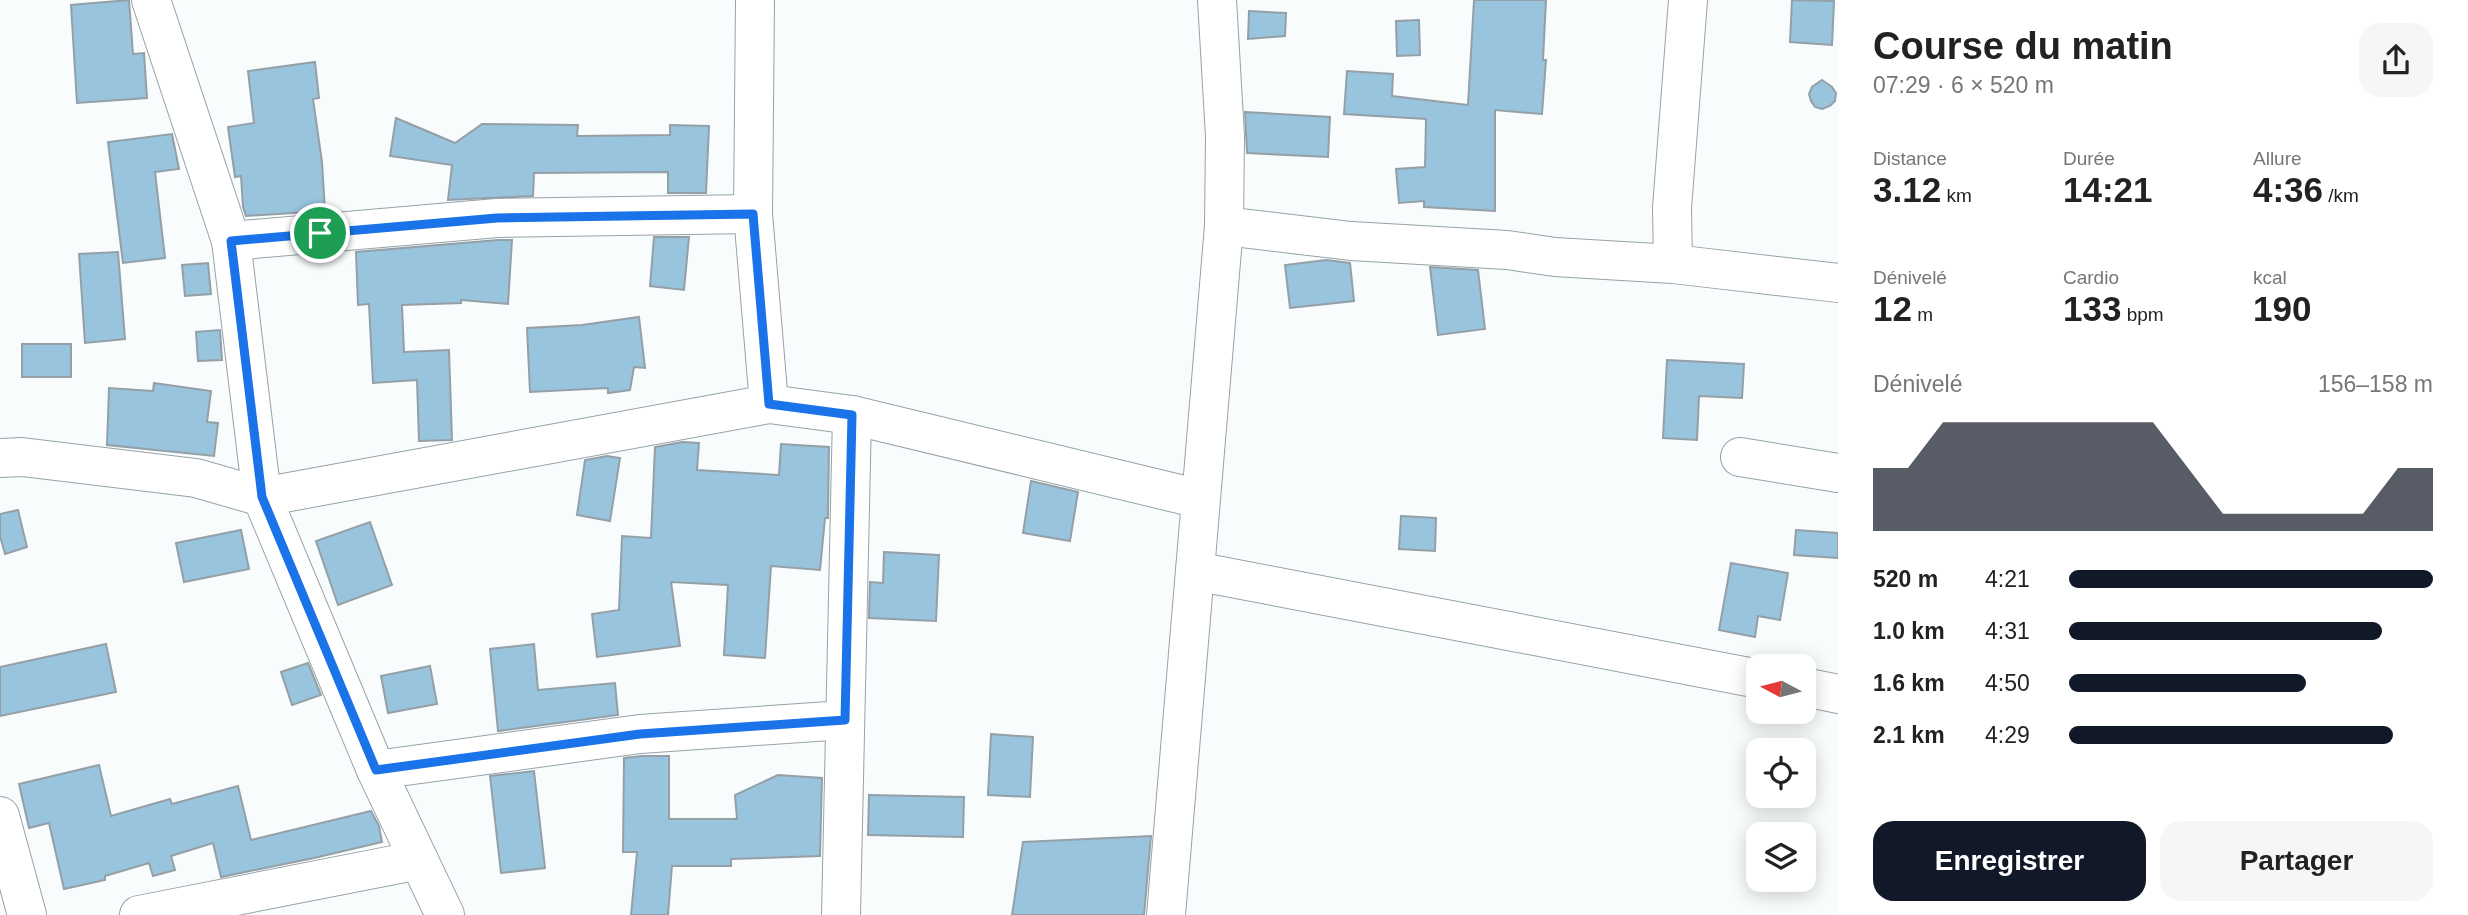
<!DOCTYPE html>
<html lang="fr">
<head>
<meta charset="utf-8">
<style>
  body { margin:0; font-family:Arial,sans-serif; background:#f6f6f6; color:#222; height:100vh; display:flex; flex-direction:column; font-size:26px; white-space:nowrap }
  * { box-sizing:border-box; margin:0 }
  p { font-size:23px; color:#767676 }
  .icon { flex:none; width:38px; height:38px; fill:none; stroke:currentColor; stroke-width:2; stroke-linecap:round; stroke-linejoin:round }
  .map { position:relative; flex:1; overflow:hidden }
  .details { display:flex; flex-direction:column; background:#fff; width:630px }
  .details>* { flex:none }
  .needle { width:46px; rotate:277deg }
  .tools { position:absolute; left:1746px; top:654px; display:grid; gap:14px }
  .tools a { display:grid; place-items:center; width:70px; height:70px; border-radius:14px; background:#fff; box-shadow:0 4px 18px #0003; font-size:35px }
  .pin { position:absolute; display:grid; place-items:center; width:60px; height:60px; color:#fff; margin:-30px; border:4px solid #fff; border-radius:50%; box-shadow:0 2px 7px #0007 }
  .round { display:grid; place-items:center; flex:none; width:74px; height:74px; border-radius:21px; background:#f6f6f6 }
  .head { display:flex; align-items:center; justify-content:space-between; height:119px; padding:0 35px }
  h1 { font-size:38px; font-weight:700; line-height:52px }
  .figures { display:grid; grid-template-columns:repeat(3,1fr); gap:10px; height:119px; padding:7px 35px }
  .figures div { display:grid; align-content:center }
  .figures b { font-size:35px; font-weight:700 }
  .figures small { font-size:19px; font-weight:400 }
  .figures p { font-size:19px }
  .chart { height:196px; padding:14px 35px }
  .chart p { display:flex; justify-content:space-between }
  .chart svg { width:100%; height:126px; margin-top:7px; fill:#111827; opacity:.7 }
  .button { display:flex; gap:14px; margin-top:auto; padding:14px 35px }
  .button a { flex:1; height:80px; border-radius:21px; background:#111827; color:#fff; font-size:28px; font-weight:700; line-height:80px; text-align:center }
  .button a+a { background:#f6f6f6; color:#222 }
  ul { padding:0 35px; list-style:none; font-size:23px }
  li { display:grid; grid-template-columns:112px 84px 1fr; align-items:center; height:52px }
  li i { height:18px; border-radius:9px; background:#111827 }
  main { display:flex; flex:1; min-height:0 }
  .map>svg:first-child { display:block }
</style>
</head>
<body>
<main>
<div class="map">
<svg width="1838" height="915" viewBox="0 0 1838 915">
  <rect width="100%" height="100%" fill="#f9fcfd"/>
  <g fill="#99c4dd" stroke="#949fa6" stroke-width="2">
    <polygon points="129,0 133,54 144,53 147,98 77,103 71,5"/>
    <polygon points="1474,0 1546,0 1543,60 1546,60 1542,114 1495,110 1495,211 1424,207 1424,201 1399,203 1396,169 1425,167 1426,119 1344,114 1347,71 1393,74 1392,96 1468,105"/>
    <polygon points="1792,0 1834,1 1832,45 1790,42"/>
    <polygon points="1249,11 1286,13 1285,36 1248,39"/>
    <polygon points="1419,20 1420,55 1397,56 1396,21"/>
    <polygon points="315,62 319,98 313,99 322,162 325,211 246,216 243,207 241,176 235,177 228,127 254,123 248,71"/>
    <polygon points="1822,80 1832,87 1836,93 1835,101 1830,106 1822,109 1815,107 1811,101 1809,94 1812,87"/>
    <polygon points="1245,112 1330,117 1328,157 1247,153"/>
    <polygon points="396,118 455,143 482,124 578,125 577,136 670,135 670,125 709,126 706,193 668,193 668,172 534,173 533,196 448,200 452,165 390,156"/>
    <polygon points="172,134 179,169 155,172 165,258 123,263 108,142"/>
    <polygon points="654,237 689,237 684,290 650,286"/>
    <polygon points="498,240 512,240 508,304 461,300 461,303 402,305 404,352 449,350 452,440 419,441 417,380 373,383 369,304 358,305 356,252"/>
    <polygon points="118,252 125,339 85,343 79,254"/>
    <polygon points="1326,260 1350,263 1354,301 1290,308 1285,265"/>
    <polygon points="208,263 211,294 185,296 182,265"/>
    <polygon points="1430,267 1478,270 1485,329 1438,335"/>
    <polygon points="639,317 645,368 634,367 630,390 608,393 608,388 530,392 527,328 582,325"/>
    <polygon points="220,330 222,360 198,361 196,332"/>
    <rect x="22" y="344" width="49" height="33"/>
    <polygon points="1667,360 1744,364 1742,398 1699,396 1697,440 1663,438"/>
    <polygon points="154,383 211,391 207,422 218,423 214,456 107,445 109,388 153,391"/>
    <polygon points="682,442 699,443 697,470 779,475 781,444 829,447 828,518 825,518 820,570 771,566 765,658 724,655 728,585 671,582 680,646 597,657 592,614 619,610 622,536 651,538 655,447"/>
    <polygon points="607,456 620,458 610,521 577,515 585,460"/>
    <polygon points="1031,481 1078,492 1070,541 1023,533"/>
    <polygon points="18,510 27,547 5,554 0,536 0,514"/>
    <polygon points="1401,516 1436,518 1435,551 1399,549"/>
    <polygon points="370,522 392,585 338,605 316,541"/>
    <polygon points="241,530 249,569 184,582 176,543"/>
    <polygon points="1796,530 1838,533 1838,558 1794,555"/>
    <polygon points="884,552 939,555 936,621 869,618 870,582 883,583"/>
    <polygon points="1731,563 1788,573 1780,620 1758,616 1755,637 1719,630"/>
    <polygon points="106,644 116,692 0,716 0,667"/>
    <polygon points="534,644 538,690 615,683 618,715 498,731 490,649"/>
    <polygon points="308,663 321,695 292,705 281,672"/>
    <polygon points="430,666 437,704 388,713 381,676"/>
    <polygon points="991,734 1033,737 1030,797 988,795"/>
    <polygon points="642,756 669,756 669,819 737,819 735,795 778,775 822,778 820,856 731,859 731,866 672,866 668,915 631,915 637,852 623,852 624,758"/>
    <polygon points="99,765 111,816 170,799 172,804 238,786 251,840 371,811 379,826 382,842 314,858 221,877 213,843 171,856 175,870 153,876 149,863 105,876 105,880 64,889 49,823 29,828 19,784"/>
    <polygon points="534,771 545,868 501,873 490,776"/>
    <polygon points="869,795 964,797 963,837 868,835"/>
    <polygon points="1151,836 1144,915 1012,915 1023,842"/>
  </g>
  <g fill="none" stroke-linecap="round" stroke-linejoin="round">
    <defs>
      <g id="minor">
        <polyline points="151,0 231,241 262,497 376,770 445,915"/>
        <polyline points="755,0 753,214 769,404"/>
        <polyline points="1224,226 1351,241 1507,250 1555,257 1673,264 1838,283"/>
        <polyline points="231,241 497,218 753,214"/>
        <polyline points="1673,264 1672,208 1688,0"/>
        <polyline points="1740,457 1838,473"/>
        <polyline points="0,458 22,457 196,478 262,497 769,404 852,415 1200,499"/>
        <polyline points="1195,571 1759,679"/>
        <polyline points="1804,687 1838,694"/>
        <polyline points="376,770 640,734 844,720"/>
        <polyline points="0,816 27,915"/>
        <polyline points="139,915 419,860"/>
        <polyline points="841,915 852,415"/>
        <polyline points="1166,915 1224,226 1225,136 1217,0"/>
      </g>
    </defs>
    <use href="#minor" stroke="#96a2a9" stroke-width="40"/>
    <use href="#minor" stroke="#fff" stroke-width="38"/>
  </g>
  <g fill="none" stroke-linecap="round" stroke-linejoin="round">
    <defs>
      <polygon id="route" points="753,214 769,404 852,415 845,720 640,734 376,770 262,497 231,241 497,218"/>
    </defs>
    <use href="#route" stroke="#fff" stroke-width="14"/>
    <use href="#route" stroke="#1a73e8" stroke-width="9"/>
  </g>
</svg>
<div class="tools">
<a><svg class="needle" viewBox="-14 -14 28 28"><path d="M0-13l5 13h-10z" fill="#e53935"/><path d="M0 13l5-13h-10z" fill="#767676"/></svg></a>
<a><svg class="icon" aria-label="locate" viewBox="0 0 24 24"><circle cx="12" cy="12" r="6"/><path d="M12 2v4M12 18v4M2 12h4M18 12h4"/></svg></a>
<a><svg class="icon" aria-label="layers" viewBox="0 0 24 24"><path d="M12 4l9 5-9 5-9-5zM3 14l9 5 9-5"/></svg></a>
</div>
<div class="pin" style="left:320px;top:233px;background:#1e9e55"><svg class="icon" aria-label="arrive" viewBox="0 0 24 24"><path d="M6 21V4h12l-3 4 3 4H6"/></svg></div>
</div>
<section class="details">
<div class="head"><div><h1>Course du matin</h1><p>07:29 · 6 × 520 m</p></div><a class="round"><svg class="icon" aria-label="share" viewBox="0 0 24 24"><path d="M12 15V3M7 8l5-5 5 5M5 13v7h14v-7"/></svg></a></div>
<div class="figures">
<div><p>Distance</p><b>3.12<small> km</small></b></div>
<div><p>Durée</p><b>14:21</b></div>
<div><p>Allure</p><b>4:36<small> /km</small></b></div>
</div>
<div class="figures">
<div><p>Dénivelé</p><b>12<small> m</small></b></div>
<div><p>Cardio</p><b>133<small> bpm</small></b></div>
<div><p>kcal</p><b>190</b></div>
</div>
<div class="chart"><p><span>Dénivelé</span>156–158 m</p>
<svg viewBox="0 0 160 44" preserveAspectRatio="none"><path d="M0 44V22L10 22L20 6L30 6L40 6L50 6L60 6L70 6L80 6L90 22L100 38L110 38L120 38L130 38L140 38L150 22L160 22V44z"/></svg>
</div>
<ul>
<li><b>520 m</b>4:21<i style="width:100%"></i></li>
<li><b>1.0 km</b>4:31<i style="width:86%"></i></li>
<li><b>1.6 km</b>4:50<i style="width:65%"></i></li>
<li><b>2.1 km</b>4:29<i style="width:89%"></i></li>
</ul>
<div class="button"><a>Enregistrer</a><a>Partager</a></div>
</section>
</main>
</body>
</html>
